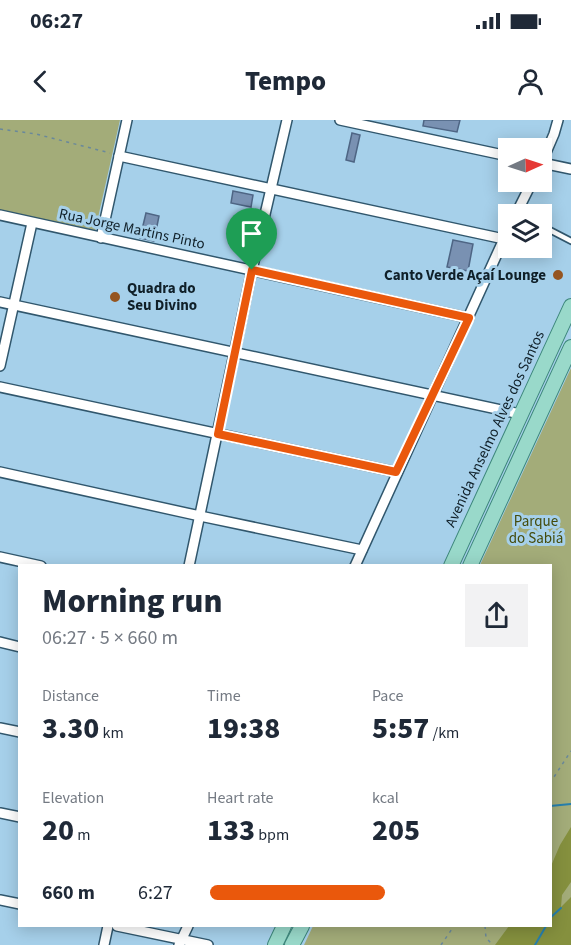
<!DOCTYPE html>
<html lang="en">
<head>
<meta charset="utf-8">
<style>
  body { margin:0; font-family:"Source Sans 3",sans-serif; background:#f2f2f3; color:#1f2937; height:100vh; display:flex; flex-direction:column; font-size:22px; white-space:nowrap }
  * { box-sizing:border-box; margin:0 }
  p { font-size:20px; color:#747a83 }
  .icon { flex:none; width:33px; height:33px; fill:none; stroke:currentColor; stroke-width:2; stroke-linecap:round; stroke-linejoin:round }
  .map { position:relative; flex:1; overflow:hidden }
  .side { position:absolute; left:18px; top:444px; width:534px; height:363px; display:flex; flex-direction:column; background:#fff; border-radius:0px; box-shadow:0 3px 15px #0003 }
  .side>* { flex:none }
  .needle { width:39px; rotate:87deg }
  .buttons { position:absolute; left:498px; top:18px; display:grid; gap:12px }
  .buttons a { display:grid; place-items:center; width:54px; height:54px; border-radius:0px; background:#fff; box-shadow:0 3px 15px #0003; font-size:30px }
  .pin { position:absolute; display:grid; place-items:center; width:51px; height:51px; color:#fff; margin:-62px -26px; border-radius:50% 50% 50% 0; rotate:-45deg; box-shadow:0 0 6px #0007 }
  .pin .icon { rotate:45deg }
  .round { display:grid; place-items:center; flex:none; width:63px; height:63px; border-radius:0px; background:#f2f2f3 }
  .head { display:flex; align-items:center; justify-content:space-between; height:102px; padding:0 24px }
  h1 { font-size:33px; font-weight:800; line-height:45px }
  .stats { display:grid; grid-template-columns:repeat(3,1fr); gap:9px; height:102px; padding:6px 24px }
  .stats div { display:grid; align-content:center }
  .stats b { font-size:30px; font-weight:800 }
  .stats small { font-size:16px; font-weight:400 }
  .stats p { font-size:16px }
  ul { padding:0 24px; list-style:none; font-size:20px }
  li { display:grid; grid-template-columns:96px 72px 1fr; align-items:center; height:45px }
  li i { height:15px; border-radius:8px; background:#ea580c }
  .status { display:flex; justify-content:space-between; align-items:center; height:42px; padding:0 30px; background:#fff; direction:ltr }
  .status svg { height:16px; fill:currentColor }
  header { display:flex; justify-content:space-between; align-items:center; height:78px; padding:0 24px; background:#fff; font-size:27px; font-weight:800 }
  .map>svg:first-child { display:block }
</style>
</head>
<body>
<div class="status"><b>06:27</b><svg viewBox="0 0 49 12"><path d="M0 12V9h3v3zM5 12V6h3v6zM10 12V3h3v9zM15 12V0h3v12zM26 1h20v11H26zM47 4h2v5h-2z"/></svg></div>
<header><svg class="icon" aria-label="back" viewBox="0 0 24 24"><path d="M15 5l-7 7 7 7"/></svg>Tempo<svg class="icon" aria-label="person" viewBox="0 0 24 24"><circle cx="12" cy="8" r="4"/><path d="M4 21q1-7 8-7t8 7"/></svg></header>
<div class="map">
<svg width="571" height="825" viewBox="0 0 571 825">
  <rect width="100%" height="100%" fill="#a6d0ea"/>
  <g fill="#a3ac79">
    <polygon points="0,0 120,0 95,111 0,91"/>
    <polygon points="571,248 571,825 304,825 313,806 550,806 550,446 480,445"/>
  </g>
  <polygon fill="#85903e" points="571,707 571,762 562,775 561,787 571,777 571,825 495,825 509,806 550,806 551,746 560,725"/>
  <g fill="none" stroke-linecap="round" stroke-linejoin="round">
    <g stroke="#267fad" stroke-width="2">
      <polyline points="550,686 571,684"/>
      <polyline points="550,798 561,788"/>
      <polyline points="535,825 546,806"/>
    </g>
  </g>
  <g fill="#7991b2" stroke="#4e6584" stroke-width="1.5">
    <polygon points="424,0 460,0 457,12 423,6"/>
    <polygon points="352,13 360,15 354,42 346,40"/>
    <polygon points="233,71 253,75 251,87 231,83"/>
    <polygon points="146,93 159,96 154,121 140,118"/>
    <polygon points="453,120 473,124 468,151 447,147"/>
  </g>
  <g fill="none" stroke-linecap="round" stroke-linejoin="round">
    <defs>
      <polyline id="service" points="542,106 571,121"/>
      <g id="minor">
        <polyline points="340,0 508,36"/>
        <polyline points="119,36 504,119"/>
        <polyline points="542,42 554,14 558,0"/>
        <polyline points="542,43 571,49"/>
        <polyline points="516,94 532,62"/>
        <polyline points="0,95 469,198"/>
        <polyline points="101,118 127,0"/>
        <polyline points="0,182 520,294"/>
        <polyline points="0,246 32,103"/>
        <polyline points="0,267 396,352"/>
        <polyline points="0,352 200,396 362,430"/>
        <polyline points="0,437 41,446"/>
        <polyline points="189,446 252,150 287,0"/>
        <polyline points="355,446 508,110"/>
        <polyline points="0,522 20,527"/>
        <polyline points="0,608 20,612"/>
        <polyline points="0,693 20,697"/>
        <polyline points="0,780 20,784"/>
        <polyline points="117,806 208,825"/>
        <polyline points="104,825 108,806"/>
        <polyline points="179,825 188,806"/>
      </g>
      <g id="primary">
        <polyline points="451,446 571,186"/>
        <polyline points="470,446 571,227"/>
        <polyline points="275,825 284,806"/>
        <polyline points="292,825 302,806"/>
      </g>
    </defs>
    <use href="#service" stroke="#31576d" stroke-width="8"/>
    <use href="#minor" stroke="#31576d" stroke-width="12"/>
    <use href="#primary" stroke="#3d877b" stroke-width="16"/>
    <g stroke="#69889b" stroke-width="1.5" stroke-dasharray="3 4.5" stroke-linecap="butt">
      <polyline points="0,9 36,14 110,33"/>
      <polyline points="550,663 571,631"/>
      <polyline points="485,806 486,818 493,825"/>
      <polyline points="441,825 454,806"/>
    </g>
    <use href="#service" stroke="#fff" stroke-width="4.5"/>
    <use href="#minor" stroke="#fff" stroke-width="9"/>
    <use href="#primary" stroke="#99d9ca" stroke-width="14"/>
  </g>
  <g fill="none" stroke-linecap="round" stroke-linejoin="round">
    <defs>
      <polygon id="route" points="252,150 469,198 396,352 218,314"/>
    </defs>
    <use href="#route" stroke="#fff" stroke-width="12"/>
    <use href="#route" stroke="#ea580c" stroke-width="8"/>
  </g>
  <g fill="#955520" stroke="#a6d0ea" stroke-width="2">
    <circle cx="558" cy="155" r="6"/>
    <circle cx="115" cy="177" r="6"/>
  </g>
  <g text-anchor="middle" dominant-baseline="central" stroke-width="6" stroke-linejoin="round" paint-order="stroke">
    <g font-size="15" fill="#102029" stroke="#a6d0ea">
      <text transform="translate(132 109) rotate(12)">Rua Jorge Martins Pinto</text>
      <text transform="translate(495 309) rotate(-65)">Avenida Anselmo Alves dos Santos</text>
    </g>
    <g font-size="15" font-weight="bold" fill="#102029" stroke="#a6d0ea" text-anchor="end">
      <text x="546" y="155">Canto Verde Açaí Lounge</text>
      <text x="127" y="168" text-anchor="start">Quadra do<tspan x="127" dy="17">Seu Divino</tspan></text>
    </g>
    <g font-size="15" fill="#444b0c" stroke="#a6d0ea">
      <text x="536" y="401">Parque<tspan x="536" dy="17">do Sabiá</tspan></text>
    </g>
  </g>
</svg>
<div class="buttons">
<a><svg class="needle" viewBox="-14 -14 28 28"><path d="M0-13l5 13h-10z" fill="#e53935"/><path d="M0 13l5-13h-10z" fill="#747a83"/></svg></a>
<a><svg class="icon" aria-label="layers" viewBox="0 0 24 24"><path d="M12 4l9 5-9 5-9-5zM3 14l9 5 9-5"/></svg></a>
</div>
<div class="pin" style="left:252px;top:150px;background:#1e9e55"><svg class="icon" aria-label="arrive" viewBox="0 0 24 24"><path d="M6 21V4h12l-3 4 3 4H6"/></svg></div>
<section class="side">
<div class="head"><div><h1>Morning run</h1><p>06:27 · 5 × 660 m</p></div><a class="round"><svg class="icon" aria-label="share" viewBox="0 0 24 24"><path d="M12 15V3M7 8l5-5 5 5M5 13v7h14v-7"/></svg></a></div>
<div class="stats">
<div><p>Distance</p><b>3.30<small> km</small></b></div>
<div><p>Time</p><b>19:38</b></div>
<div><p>Pace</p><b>5:57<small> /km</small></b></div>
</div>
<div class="stats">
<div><p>Elevation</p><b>20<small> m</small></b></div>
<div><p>Heart rate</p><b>133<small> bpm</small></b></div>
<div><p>kcal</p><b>205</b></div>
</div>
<ul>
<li><b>660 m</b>6:27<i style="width:55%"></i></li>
</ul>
</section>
</div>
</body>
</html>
